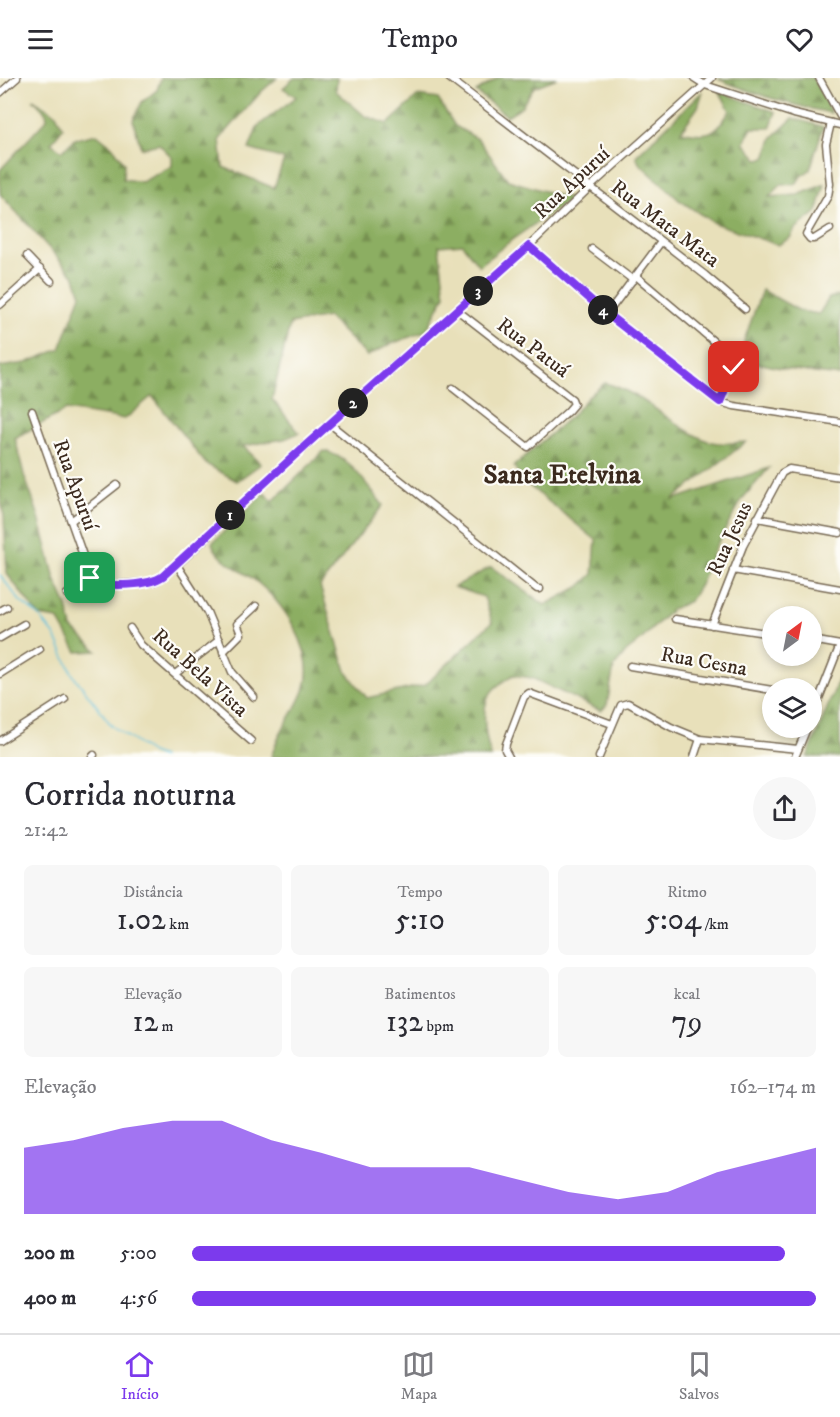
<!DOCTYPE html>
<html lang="pt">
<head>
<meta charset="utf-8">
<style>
  body { margin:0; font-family:"IM FELL DW Pica",serif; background:#f7f7f7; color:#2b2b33; height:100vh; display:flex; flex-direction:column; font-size:22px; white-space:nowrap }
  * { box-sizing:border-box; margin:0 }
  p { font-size:20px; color:#7c7c81 }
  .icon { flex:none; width:33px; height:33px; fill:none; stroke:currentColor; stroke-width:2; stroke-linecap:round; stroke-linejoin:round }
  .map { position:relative; height:679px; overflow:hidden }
  .sheet { display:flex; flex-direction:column; background:#fff; flex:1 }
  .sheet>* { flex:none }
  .needle { width:39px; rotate:32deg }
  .buttons { position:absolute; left:762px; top:528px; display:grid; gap:12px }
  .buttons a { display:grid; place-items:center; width:60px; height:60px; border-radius:50%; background:#fff; box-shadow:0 3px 9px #0003; font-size:30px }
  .pin { position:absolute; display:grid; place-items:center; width:51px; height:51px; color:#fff; margin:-26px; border-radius:12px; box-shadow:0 3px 9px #0006 }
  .km { position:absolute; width:30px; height:30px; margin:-15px; border-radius:50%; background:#222; color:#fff; font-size:16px; line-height:30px; text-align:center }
  .round { display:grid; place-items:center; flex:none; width:63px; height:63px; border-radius:32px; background:#f7f7f7 }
  .overview { display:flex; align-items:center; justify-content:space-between; height:102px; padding:0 24px }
  h1 { font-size:33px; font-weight:600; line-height:45px }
  .figures { display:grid; grid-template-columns:repeat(3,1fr); gap:9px; height:102px; padding:6px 24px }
  .figures div { display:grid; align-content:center; border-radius:9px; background:#f7f7f7; text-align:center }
  .figures b { font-size:30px; font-weight:600 }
  .figures small { font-size:16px; font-weight:400 }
  .figures p { font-size:16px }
  .chart { height:168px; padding:12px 24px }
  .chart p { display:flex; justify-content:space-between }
  .chart svg { width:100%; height:108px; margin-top:6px; fill:#7c3aed; opacity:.7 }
  ul { padding:0 24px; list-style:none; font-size:20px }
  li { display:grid; grid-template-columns:96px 72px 1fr; align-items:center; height:45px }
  li i { height:15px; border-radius:8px; background:#7c3aed }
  header { display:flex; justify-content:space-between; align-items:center; height:78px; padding:0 24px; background:#fff; font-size:27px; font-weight:600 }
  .tabs { display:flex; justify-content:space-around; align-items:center; height:84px; border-top:2px solid #e1e1e2; background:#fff; font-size:16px; color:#7c7c81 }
  .tabs a { display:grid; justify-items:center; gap:3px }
  .tabs .active { color:#7c3aed }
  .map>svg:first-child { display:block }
</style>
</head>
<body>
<header><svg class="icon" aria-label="menu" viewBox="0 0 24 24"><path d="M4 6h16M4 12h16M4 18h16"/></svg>Tempo<svg class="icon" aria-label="heart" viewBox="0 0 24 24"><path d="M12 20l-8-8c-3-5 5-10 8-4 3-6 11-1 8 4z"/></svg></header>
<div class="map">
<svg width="840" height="679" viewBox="0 0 840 679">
  <defs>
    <pattern id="forest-firs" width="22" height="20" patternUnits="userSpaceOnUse" patternTransform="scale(1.5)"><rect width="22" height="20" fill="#8cae62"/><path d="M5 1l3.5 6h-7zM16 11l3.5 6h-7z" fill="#748e50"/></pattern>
  </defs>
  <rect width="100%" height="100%" fill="#fdfcf7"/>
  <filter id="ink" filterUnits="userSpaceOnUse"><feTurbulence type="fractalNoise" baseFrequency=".0167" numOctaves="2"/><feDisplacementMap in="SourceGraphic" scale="12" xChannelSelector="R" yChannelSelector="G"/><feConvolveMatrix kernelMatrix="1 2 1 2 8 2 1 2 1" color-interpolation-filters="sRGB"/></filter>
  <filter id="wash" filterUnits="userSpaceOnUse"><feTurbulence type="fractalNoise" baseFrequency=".008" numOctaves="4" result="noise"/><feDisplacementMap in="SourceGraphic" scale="24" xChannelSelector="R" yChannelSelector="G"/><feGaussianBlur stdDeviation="1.35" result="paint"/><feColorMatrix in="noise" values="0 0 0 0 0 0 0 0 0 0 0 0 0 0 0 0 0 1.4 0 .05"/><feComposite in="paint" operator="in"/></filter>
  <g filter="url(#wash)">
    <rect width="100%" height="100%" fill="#e8e0ba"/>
    <g fill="url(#forest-firs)" stroke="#646c40" stroke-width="1.5">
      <polygon points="161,0 277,0 261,14 220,61 223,89 274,110 284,81 249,71 258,48 296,19 283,10 294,0 337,0 336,13 365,38 388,46 418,18 438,21 455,48 478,61 508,102 571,121 513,161 479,188 462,166 439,168 445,217 426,253 391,266 367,278 328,239 290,246 272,321 299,355 284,361 243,368 261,386 237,403 206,386 152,318 125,341 66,332 15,360 24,397 38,436 55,501 67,528 72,550 97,573 77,574 58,541 39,538 7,496 4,438 0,417 0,289 26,285 60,271 81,217 75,199 0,116 0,92 47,41 46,35 33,21 56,36 63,50 51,65 62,73 75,61 97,56 113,69 124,85 123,101 142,104 172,88 172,79 159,66 141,70 133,42 142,24 157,12"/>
      <polygon points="498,0 557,0 534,9 521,29 507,38 476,14"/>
      <path d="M 813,0 L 831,35 C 789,27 757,17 718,1 Z"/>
      <path d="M 703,13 L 698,29 L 681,53 C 708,59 715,57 730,33 L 720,14 L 776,34 L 770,50 L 752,50 L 744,65 L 758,81 L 765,80 L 773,59 L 793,40 L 823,49 L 810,92 L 801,98 L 796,106 L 781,107 L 769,119 L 798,117 L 825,106 L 817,134 L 795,151 L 790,160 L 778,167 L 714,145 L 679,122 L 639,85 L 636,78 Z"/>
      <path d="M 762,212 L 800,233 L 819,236 L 829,220 L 840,217 L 840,298 C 818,295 762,290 745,280 L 744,263 Z"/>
      <path d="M 605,305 C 646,316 668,346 705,362 C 717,367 733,365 746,364 L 672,422 L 769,390 L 743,420 L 715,470 L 700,507 L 690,523 L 672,531 L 641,562 L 626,574 L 614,589 L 607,627 L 601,633 L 532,600 L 513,597 C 507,602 499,606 494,611 C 478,626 486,661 491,679 L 271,679 C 275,669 278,659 284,649 C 291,637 299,626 304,613 C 318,574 283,523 253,501 C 239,491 218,482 212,465 L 264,415 L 273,423 L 324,373 C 351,379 366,407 383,427 L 320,508 L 346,593 L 367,620 L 425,607 L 492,544 L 484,519 L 454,509 L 491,489 L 545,527 L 579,509 L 593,496 L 596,462 L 522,402 L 514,388 L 572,337 L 590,317 Z"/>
      <polygon points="840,598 840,679 807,679 810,673"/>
    </g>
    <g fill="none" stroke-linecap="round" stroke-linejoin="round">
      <polyline stroke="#60c1de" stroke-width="1.5" points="0,497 20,523 39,538 55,558 73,597 112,648 151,675 162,679"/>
    </g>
  </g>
  <g filter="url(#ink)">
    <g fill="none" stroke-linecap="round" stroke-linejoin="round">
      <defs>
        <g id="minor">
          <polyline points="449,0 705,197 745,231"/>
          <polyline points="694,0 705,7 794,36 840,47"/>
          <polyline points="819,0 840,38"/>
          <polyline points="0,15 17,0"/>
          <polyline points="830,151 814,161 810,161 806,156 828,118 830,106 826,66 831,45"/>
          <polyline points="529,168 607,236 720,324 734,328 840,344"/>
          <polyline points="592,171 633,202"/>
          <polyline points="27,178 51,203"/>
          <polyline points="636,198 731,278 734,283 734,289 720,324"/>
          <polyline points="0,227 40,191"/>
          <polyline points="607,236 661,164"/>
          <polyline points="453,310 528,369 568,333 574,326 572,321 457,232"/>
          <polyline points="32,333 92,503 109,507 152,504 158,502 177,487 306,367 529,168 589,110 712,0"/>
          <polyline points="330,346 537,511 540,511"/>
          <polyline points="757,440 840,455"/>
          <polyline points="71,443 117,407"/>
          <polyline points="177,487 207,534 232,594 254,619"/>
          <polyline points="733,492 840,511"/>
          <polyline points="67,516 93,504"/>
          <polyline points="0,533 7,529"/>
          <polyline points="675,541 772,556"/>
          <polyline points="712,547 743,468 782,395 789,391 840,399"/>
          <polyline points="130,550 141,567 251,663"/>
          <polyline points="0,560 24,546"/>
          <polyline points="812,562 840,567"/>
          <polyline points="223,574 241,556 237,546 256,528"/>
          <polyline points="630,588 772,612"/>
          <polyline points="0,596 40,571"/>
          <polyline points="175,596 219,562"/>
          <polyline points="812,638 840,567"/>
          <polyline points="0,663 65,621"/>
          <polyline points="92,679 94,677"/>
          <polyline points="509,679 505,672 506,666 524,619 529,615 612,646"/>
          <polyline points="599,679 621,627 628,625 671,649 700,661 798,671"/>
          <polyline points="694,679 700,661"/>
          <polyline points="795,679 807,650"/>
        </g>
      </defs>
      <use href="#minor" stroke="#786a55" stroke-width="9"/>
      <use href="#minor" stroke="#fff" stroke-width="6"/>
    </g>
  </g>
  <g fill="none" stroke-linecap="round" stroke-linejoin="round" filter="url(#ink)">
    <defs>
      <path id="route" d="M 90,500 L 93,504 C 110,509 149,508 163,498 L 306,367 L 529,168 L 607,236 L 720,324 L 734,289"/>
    </defs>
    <use href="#route" stroke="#fff" stroke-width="12"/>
    <use href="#route" stroke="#7c3aed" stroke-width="8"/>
  </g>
  <g text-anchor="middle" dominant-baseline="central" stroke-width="4.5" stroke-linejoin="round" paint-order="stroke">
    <g font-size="21" fill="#3b2a1e" stroke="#fdfcf7">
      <text transform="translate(572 105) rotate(-43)">Rua Apuruí</text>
      <text transform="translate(665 146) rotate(37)">Rua Mata Mata</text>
      <text transform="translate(533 270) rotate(37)">Rua Patuá</text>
      <text transform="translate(75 407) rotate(70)">Rua Apuruí</text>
      <text transform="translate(730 461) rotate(-65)">Rua Jesus</text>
      <text transform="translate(704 584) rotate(10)">Rua Cesna</text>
      <text transform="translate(200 595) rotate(42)">Rua Bela Vista</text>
    </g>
    <g font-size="27" font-weight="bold" fill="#3b2a1e" stroke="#fdfcf7">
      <text x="562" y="397">Santa Etelvina</text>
    </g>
  </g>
</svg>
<div class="buttons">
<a><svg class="needle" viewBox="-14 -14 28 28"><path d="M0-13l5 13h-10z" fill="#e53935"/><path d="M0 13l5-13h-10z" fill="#7c7c81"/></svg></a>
<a><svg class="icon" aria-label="layers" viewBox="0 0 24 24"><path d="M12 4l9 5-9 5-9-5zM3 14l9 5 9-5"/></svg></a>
</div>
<div class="pin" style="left:90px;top:500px;background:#1e9e55"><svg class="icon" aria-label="arrive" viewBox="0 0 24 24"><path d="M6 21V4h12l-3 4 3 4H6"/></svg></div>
<div class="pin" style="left:734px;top:289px;background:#d93025"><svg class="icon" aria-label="check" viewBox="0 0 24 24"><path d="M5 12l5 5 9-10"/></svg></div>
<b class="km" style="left:230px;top:437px">1</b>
<b class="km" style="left:353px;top:325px">2</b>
<b class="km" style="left:478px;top:213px">3</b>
<b class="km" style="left:603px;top:232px">4</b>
</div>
<section class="sheet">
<div class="overview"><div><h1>Corrida noturna</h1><p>21:42</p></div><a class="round"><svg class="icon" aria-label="share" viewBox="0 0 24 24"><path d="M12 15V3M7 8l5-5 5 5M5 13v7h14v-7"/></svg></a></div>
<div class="figures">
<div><p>Distância</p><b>1.02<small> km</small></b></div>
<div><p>Tempo</p><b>5:10</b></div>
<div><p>Ritmo</p><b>5:04<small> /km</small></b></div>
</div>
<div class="figures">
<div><p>Elevação</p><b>12<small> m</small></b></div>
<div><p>Batimentos</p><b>132<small> bpm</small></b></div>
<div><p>kcal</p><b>79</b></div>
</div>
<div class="chart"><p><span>Elevação</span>162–174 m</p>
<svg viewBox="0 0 160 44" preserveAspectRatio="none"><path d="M0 44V17L10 14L20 9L30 6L40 6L50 14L60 19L70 25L80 25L90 25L100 30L110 35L120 38L130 35L140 27L150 22L160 17V44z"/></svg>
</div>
<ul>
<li><b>200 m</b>5:00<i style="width:95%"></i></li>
<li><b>400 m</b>4:56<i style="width:100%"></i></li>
</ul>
</section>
<nav class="tabs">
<a class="active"><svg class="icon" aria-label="home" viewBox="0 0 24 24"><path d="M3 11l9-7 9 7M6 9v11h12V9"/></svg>Início</a>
<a><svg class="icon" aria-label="map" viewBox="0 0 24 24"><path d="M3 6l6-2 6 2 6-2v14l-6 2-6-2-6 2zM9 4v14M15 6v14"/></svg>Mapa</a>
<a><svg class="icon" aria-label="saved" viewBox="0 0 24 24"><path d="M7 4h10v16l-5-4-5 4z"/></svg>Salvos</a>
</nav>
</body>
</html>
